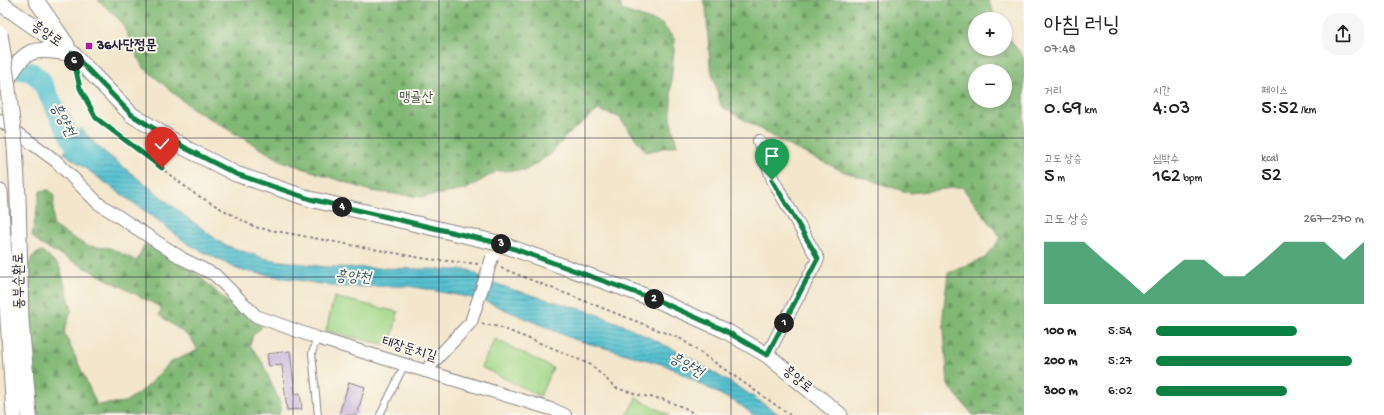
<!DOCTYPE html>
<html lang="ko">
<head>
<meta charset="utf-8">
<style>
  body { margin:0; font-family:"Gochi Hand","Poor Story",sans-serif; background:#f6f6f6; color:#202124; height:100vh; display:flex; flex-direction:column; font-size:15px; white-space:nowrap }
  * { box-sizing:border-box; margin:0 }
  p { font-size:13px; color:#757577 }
  .icon { flex:none; width:22px; height:22px; fill:none; stroke:currentColor; stroke-width:2; stroke-linecap:round; stroke-linejoin:round }
  .map { position:relative; flex:1; overflow:hidden }
  .drawer { display:flex; flex-direction:column; background:#fff; width:360px }
  .drawer>* { flex:none }
  .buttons { position:absolute; left:968px; top:12px; display:grid; gap:8px }
  .buttons a { display:grid; place-items:center; width:44px; height:44px; border-radius:50%; background:#fff; box-shadow:0 2px 6px #0003; font-size:20px }
  .pin { position:absolute; display:grid; place-items:center; width:34px; height:34px; color:#fff; margin:-41px -17px; border-radius:50% 50% 50% 0; rotate:-45deg; box-shadow:0 0 4px #0007 }
  .pin .icon { rotate:45deg }
  .km { position:absolute; width:20px; height:20px; margin:-10px; border-radius:50%; background:#222; color:#fff; font-size:11px; line-height:20px; text-align:center }
  .round { display:grid; place-items:center; flex:none; width:42px; height:42px; border-radius:16px; background:#f6f6f6 }
  .head { display:flex; align-items:center; justify-content:space-between; height:68px; padding:0 20px }
  h1 { font-size:22px; font-weight:600; line-height:30px }
  .figures { display:grid; grid-template-columns:repeat(3,1fr); gap:6px; height:68px; padding:4px 20px }
  .figures div { display:grid; align-content:center }
  .figures b { font-size:20px; font-weight:600 }
  .figures small { font-size:11px; font-weight:400 }
  .figures p { font-size:11px }
  .chart { height:112px; padding:8px 20px }
  .chart p { display:flex; justify-content:space-between }
  .chart svg { width:100%; height:72px; margin-top:4px; fill:#0b8043; opacity:.7 }
  ul { padding:0 20px; list-style:none; font-size:13px }
  li { display:grid; grid-template-columns:64px 48px 1fr; align-items:center; height:30px }
  li i { height:10px; border-radius:5px; background:#0b8043 }
  main { display:flex; flex:1; min-height:0 }
  .map>svg:first-child { display:block }
</style>
</head>
<body>
<main>
<div class="map">
<svg width="1024" height="415" viewBox="0 0 1024 415">
  <defs>
    <pattern id="forest-firs" width="22" height="20" patternUnits="userSpaceOnUse"><rect width="22" height="20" fill="#81b874"/><path d="M5 1l3.5 6h-7zM16 11l3.5 6h-7z" fill="#699560"/></pattern>
    <pattern id="water-rules" width="6" height="5" patternUnits="userSpaceOnUse"><rect width="6" height="5" fill="#56c1d0"/><path d="M0 2.5h6" fill="none" stroke="#479caa"/></pattern>
  </defs>
  <rect width="100%" height="100%" fill="#fbf7ec"/>
  <filter id="ink" filterUnits="userSpaceOnUse"><feTurbulence type="fractalNoise" baseFrequency=".025" numOctaves="2"/><feDisplacementMap in="SourceGraphic" scale="8" xChannelSelector="R" yChannelSelector="G"/><feConvolveMatrix kernelMatrix="1 2 1 2 8 2 1 2 1" color-interpolation-filters="sRGB"/></filter>
  <filter id="wash" filterUnits="userSpaceOnUse"><feTurbulence type="fractalNoise" baseFrequency=".012" numOctaves="4" result="noise"/><feDisplacementMap in="SourceGraphic" scale="16" xChannelSelector="R" yChannelSelector="G"/><feGaussianBlur stdDeviation="0.9" result="paint"/><feColorMatrix in="noise" values="0 0 0 0 0 0 0 0 0 0 0 0 0 0 0 0 0 1.4 0 .05"/><feComposite in="paint" operator="in"/></filter>
  <g filter="url(#wash)">
    <rect width="100%" height="100%" fill="#f3e6cc"/>
    <g fill="url(#forest-firs)" stroke="#526d58" fill-rule="evenodd">
      <polygon points="98,0 619,0 622,10 662,24 675,40 671,82 671,123 677,145 646,152 619,117 598,110 569,133 551,154 526,170 497,171 465,190 421,197 371,191 282,161 190,107 142,66 121,21"/>
      <path d="M 703,0 L 988,0 L 996,19 L 975,19 L 975,49 L 1005,49 L 1005,33 L 1024,58 L 1024,415 L 973,415 L 948,385 L 943,315 L 948,273 L 985,258 L 1001,238 L 962,187 L 910,193 L 845,172 L 785,144 L 721,106 L 710,65 L 706,6 ZM 975,71 L 1005,71 L 1005,101 L 975,101 Z"/>
      <polygon points="49,190 54,195 53,226 87,246 110,248 137,261 145,244 196,273 233,307 262,327 253,335 250,345 262,362 281,405 279,415 37,415 30,375 26,272 32,257 41,251 59,265 72,309 64,332 97,405 125,402 146,388 169,363 198,350 191,338 159,315 162,308 40,244 32,236 40,191"/>
    </g>
    <g fill="#a2d788" stroke="#627c62">
      <polygon points="334,297 398,312 390,346 326,331"/>
      <polygon points="495,339 553,368 540,396 481,367"/>
      <polygon points="636,398 669,415 627,415"/>
    </g>
    <polygon fill="url(#water-rules)" stroke="#3c7286" points="81,128 97,146 185,216 224,245 267,259 326,267 469,270 486,280 514,290 591,312 628,327 681,353 746,392 780,415 753,415 742,406 665,365 573,339 483,300 409,286 338,287 239,270 188,244 156,219 64,153"/>
    <g fill="none" stroke-linecap="round" stroke-linejoin="round">
      <polyline stroke="#56c1d0" stroke-width="20" points="0,62 14,69 31,72 40,79 72,141 87,155 91,158"/>
    </g>
    <g id="blocks">
      <g fill="#c4addb">
        <polygon points="290,351 295,394 300,393 302,409 287,410 282,365 269,366 267,354"/>
        <polygon points="349,382 365,387 357,415 339,415"/>
      </g>
    </g>
  </g>
  <g filter="url(#ink)">
    <use href="#blocks" fill-opacity="0" stroke="#8a8484" stroke-width="1"/>
    <g fill="none" stroke-linecap="round" stroke-linejoin="round">
      <defs>
        <g id="service">
          <polyline points="317,338 312,353 318,415"/>
          <polyline points="380,415 405,364"/>
        </g>
        <g id="minor">
          <polyline points="0,120 56,161 98,203 183,259 215,275 256,316 317,338 554,410 565,415"/>
          <polyline points="759,141 773,180 818,259 767,355"/>
          <polyline points="425,371 471,322"/>
        </g>
        <g id="tertiary">
          <polyline points="36,0 67,45"/>
          <polyline points="0,3 72,53 132,115 187,149 236,174 310,199 498,243 659,301 724,330 767,355 840,415"/>
          <path d="M 7,81 C 25,47 33,48 69,53"/>
          <polyline points="15,146 18,197 21,320 29,415"/>
          <polyline points="0,192 14,415"/>
        </g>
      </defs>
      <use href="#service" stroke="#8a8484" stroke-width="8"/>
      <use href="#minor" stroke="#8a8484" stroke-width="14"/>
      <use href="#tertiary" stroke="#8a8484" stroke-width="17"/>
      <g stroke="#8a8484" stroke-width="2" stroke-dasharray="3 3" stroke-linecap="butt">
        <polyline points="77,77 80,88 96,118 195,194 254,227 427,259 479,264"/>
        <polyline points="501,268 681,339 790,415"/>
        <polyline points="482,324 499,327 555,349 591,365 616,388 639,395 662,399 685,408 696,415"/>
      </g>
      <use href="#service" stroke="#fff" stroke-width="6"/>
      <use href="#minor" stroke="#fff" stroke-width="12"/>
      <use href="#tertiary" stroke="#fff" stroke-width="15"/>
      <defs>
        <polyline id="minor-bridge" points="471,322 492,258"/>
        <polyline id="tertiary-bridge" points="0,34 7,81 15,146"/>
      </defs>
      <use href="#minor-bridge" stroke="#8a8484" stroke-width="14" stroke-linecap="butt"/>
      <use href="#tertiary-bridge" stroke="#8a8484" stroke-width="17" stroke-linecap="butt"/>
      <use href="#minor-bridge" stroke="#fff" stroke-width="12"/>
      <use href="#tertiary-bridge" stroke="#fff" stroke-width="15"/>
    </g>
  </g>
  <g fill="none" stroke-linecap="round" stroke-linejoin="round" filter="url(#ink)">
    <defs>
      <polyline id="route" points="162,168 96,118 80,88 72,53 132,115 187,149 236,174 310,199 498,243 659,301 724,330 767,355 818,258 772,180"/>
    </defs>
    <use href="#route" stroke="#fff" stroke-width="8"/>
    <use href="#route" stroke="#0b8043" stroke-width="5"/>
  </g>
  <path fill="none" stroke="#22223b" stroke-width="1" stroke-opacity="0.55" d="M 146,0 L 146,415M 293,0 L 293,415M 439,0 L 439,415M 585,0 L 585,415M 731,0 L 731,415M 878,0 L 878,415M 0,138 L 1024,138M 0,277 L 1024,277"/>
  <rect fill="#b5179e" stroke="#fbf7ec" stroke-width="1.5" x="85" y="42" width="8" height="8" rx="2"/>
  <g text-anchor="middle" dominant-baseline="central" stroke-width="4" stroke-linejoin="round" paint-order="stroke">
    <g font-size="14" fill="#22223b" stroke="#fbf7ec">
      <text transform="translate(46 35) rotate(35)">흥양로</text>
      <text transform="translate(20 281) rotate(-91)">동부순환로</text>
      <text transform="translate(409 350) rotate(17)">태장둔치길</text>
      <text transform="translate(797 380) rotate(39)">흥양로</text>
    </g>
    <g font-size="14" font-weight="bold" fill="#22223b" stroke="#fbf7ec" text-anchor="start">
      <text x="97" y="46">36사단정문</text>
    </g>
    <g font-size="14" fill="#485852" stroke="#fbf7ec">
      <text x="416" y="98">맹골산</text>
    </g>
    <g font-size="15" font-style="italic" fill="#345a6f" stroke="#fbf7ec">
      <text transform="translate(62 120) rotate(62)">흥양천</text>
      <text transform="translate(353 278) rotate(3)">흥양천</text>
      <text transform="translate(686 366) rotate(29)">흥양천</text>
    </g>
  </g>
</svg>
<div class="buttons">
<a>+</a>
<a>−</a>
</div>
<div class="pin" style="left:772px;top:180px;background:#1e9e55"><svg class="icon" aria-label="arrive" viewBox="0 0 24 24"><path d="M6 21V4h12l-3 4 3 4H6"/></svg></div>
<div class="pin" style="left:162px;top:168px;background:#d93025"><svg class="icon" aria-label="check" viewBox="0 0 24 24"><path d="M5 12l5 5 9-10"/></svg></div>
<b class="km" style="left:784px;top:323px">1</b>
<b class="km" style="left:654px;top:299px">2</b>
<b class="km" style="left:501px;top:244px">3</b>
<b class="km" style="left:342px;top:207px">4</b>
<b class="km" style="left:74px;top:61px">6</b>
</div>
<section class="drawer">
<div class="head"><div><h1>아침 러닝</h1><p>07:48</p></div><a class="round"><svg class="icon" aria-label="share" viewBox="0 0 24 24"><path d="M12 15V3M7 8l5-5 5 5M5 13v7h14v-7"/></svg></a></div>
<div class="figures">
<div><p>거리</p><b>0.69<small> km</small></b></div>
<div><p>시간</p><b>4:03</b></div>
<div><p>페이스</p><b>5:52<small> /km</small></b></div>
</div>
<div class="figures">
<div><p>고도 상승</p><b>5<small> m</small></b></div>
<div><p>심박수</p><b>162<small> bpm</small></b></div>
<div><p>kcal</p><b>52</b></div>
</div>
<div class="chart"><p><span>고도 상승</span>267–270 m</p>
<svg viewBox="0 0 160 44" preserveAspectRatio="none"><path d="M0 44V6L10 6L20 6L30 17L40 27L50 38L60 27L70 17L80 17L90 27L100 27L110 17L120 6L130 6L140 6L150 17L160 6V44z"/></svg>
</div>
<ul>
<li><b>100 m</b>5:54<i style="width:68%"></i></li>
<li><b>200 m</b>5:27<i style="width:94%"></i></li>
<li><b>300 m</b>6:02<i style="width:63%"></i></li>
</ul>
</section>
</main>
</body>
</html>
